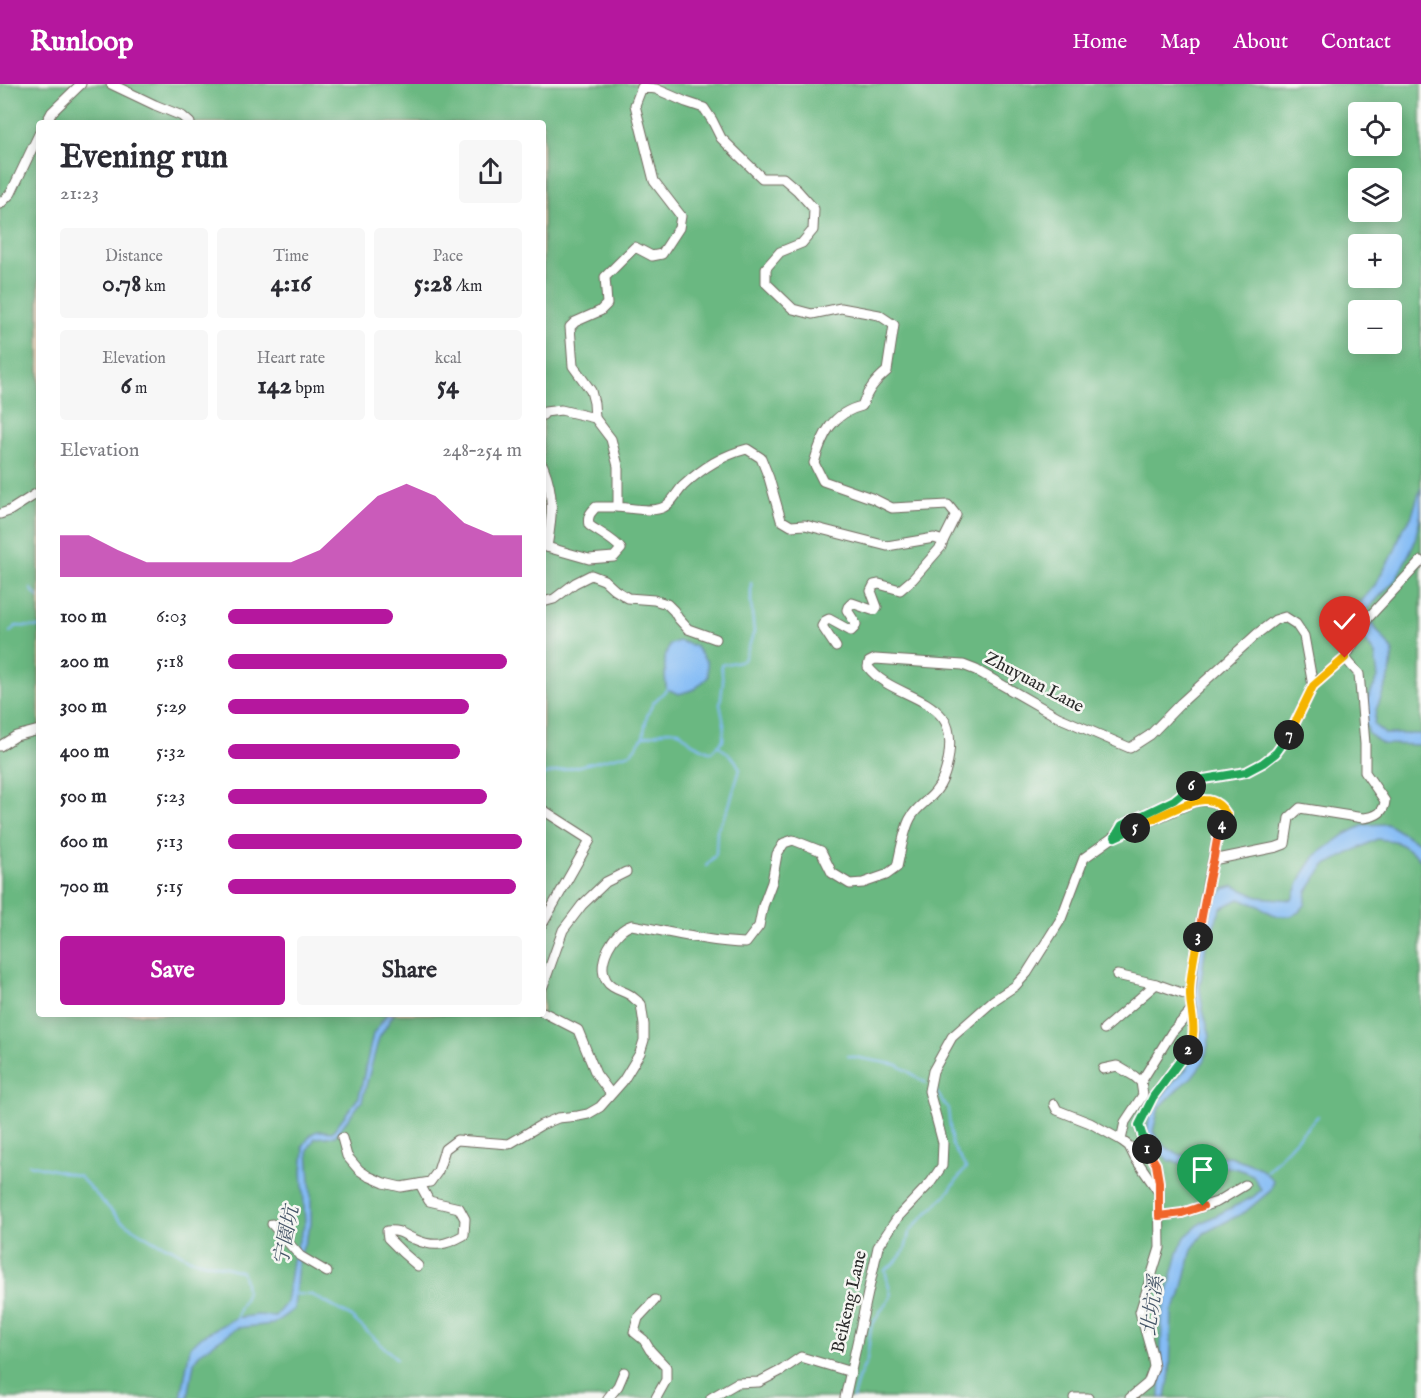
<!DOCTYPE html>
<html lang="en">
<head>
<meta charset="utf-8">
<style>
  body { margin:0; font-family:"IM FELL English","Noto Serif TC",serif; background:#f7f7f7; color:#2b2b33; height:100vh; display:flex; flex-direction:column; font-size:22px; white-space:nowrap }
  * { box-sizing:border-box; margin:0 }
  p { font-size:20px; color:#7c7c81 }
  .icon { flex:none; width:33px; height:33px; fill:none; stroke:currentColor; stroke-width:2; stroke-linecap:round; stroke-linejoin:round }
  .map { position:relative; flex:1; overflow:hidden }
  .panel { position:absolute; left:36px; top:36px; width:510px; height:897px; display:flex; flex-direction:column; background:#fff; border-radius:6px; box-shadow:0 3px 15px #0003 }
  .panel>* { flex:none }
  .controls { position:absolute; left:1348px; top:18px; display:grid; gap:12px }
  .controls a { display:grid; place-items:center; width:54px; height:54px; border-radius:6px; background:#fff; box-shadow:0 3px 15px #0003; font-size:30px }
  .pin { position:absolute; display:grid; place-items:center; width:51px; height:51px; color:#fff; margin:-62px -26px; border-radius:50% 50% 50% 0; rotate:-45deg; box-shadow:0 0 6px #0007 }
  .pin .icon { rotate:45deg }
  .km { position:absolute; width:30px; height:30px; margin:-15px; border-radius:50%; background:#222; color:#fff; font-size:16px; line-height:30px; text-align:center }
  .round { display:grid; place-items:center; flex:none; width:63px; height:63px; border-radius:6px; background:#f7f7f7 }
  .headline { display:flex; align-items:center; justify-content:space-between; height:102px; padding:0 24px }
  h1 { font-size:33px; font-weight:700; line-height:45px }
  .stats { display:grid; grid-template-columns:repeat(3,1fr); gap:9px; height:102px; padding:6px 24px }
  .stats div { display:grid; align-content:center; border-radius:6px; background:#f7f7f7; text-align:center }
  .stats b { font-size:26px; font-weight:700 }
  .stats small { font-size:16px; font-weight:400 }
  .stats p { font-size:16px }
  .chart { height:168px; padding:12px 24px }
  .chart p { display:flex; justify-content:space-between }
  .chart svg { width:100%; height:108px; margin-top:6px; fill:#b5179e; opacity:.7 }
  .cta { display:flex; gap:12px; margin-top:auto; padding:12px 24px }
  .cta a { flex:1; height:69px; border-radius:6px; background:#b5179e; color:#fff; font-size:24px; font-weight:700; line-height:69px; text-align:center }
  .cta a+a { background:#f7f7f7; color:#2b2b33 }
  ul { padding:0 24px; list-style:none; font-size:20px }
  li { display:grid; grid-template-columns:96px 72px 1fr; align-items:center; height:45px }
  li i { height:15px; border-radius:8px; background:#b5179e }
  header { display:flex; align-items:center; gap:36px; box-sizing:border-box; height:84px; padding:0 30px; background:#b5179e; color:#fff }
  header strong { font-size:28px }
  nav { display:flex; gap:33px; margin-inline-start:auto; font-size:21px }
  .map>svg:first-child { display:block }
</style>
</head>
<body>
<header>
<strong>Runloop</strong>
<nav><a>Home</a><a>Map</a><a>About</a><a>Contact</a></nav>
</header>
<div class="map">
<svg width="1421" height="1314" viewBox="0 0 1421 1314">
  <rect width="100%" height="100%" fill="#f6f6f2"/>
  <filter id="ink" filterUnits="userSpaceOnUse"><feTurbulence type="fractalNoise" baseFrequency=".0167" numOctaves="2"/><feDisplacementMap in="SourceGraphic" scale="12" xChannelSelector="R" yChannelSelector="G"/><feConvolveMatrix kernelMatrix="1 2 1 2 8 2 1 2 1" color-interpolation-filters="sRGB"/></filter>
  <filter id="wash" filterUnits="userSpaceOnUse"><feTurbulence type="fractalNoise" baseFrequency=".008" numOctaves="4" result="noise"/><feDisplacementMap in="SourceGraphic" scale="24" xChannelSelector="R" yChannelSelector="G"/><feGaussianBlur stdDeviation="1.35" result="paint"/><feColorMatrix in="noise" values="0 0 0 0 0 0 0 0 0 0 0 0 0 0 0 0 0 1.4 0 .05"/><feComposite in="paint" operator="in"/></filter>
  <g filter="url(#wash)">
    <rect width="100%" height="100%" fill="#f4dbc0"/>
    <path fill="#6ab881" stroke="#4a7256" stroke-width="1.5" fill-rule="evenodd" d="M 0,0 L 1421,0 L 1421,1314 L 0,1314 ZM 1359,28 L 1392,28 L 1392,62 L 1359,62 ZM 39,39 L 543,39 L 543,930 L 39,930 ZM 1359,94 L 1392,94 L 1392,128 L 1359,128 ZM 1359,160 L 1392,160 L 1392,194 L 1359,194 ZM 1359,226 L 1392,226 L 1392,260 L 1359,260 Z"/>
    <g fill="#84bcf5" stroke="#587490" stroke-width="1.5">
      <polygon points="1421,403 1421,430 1414,460 1396,495 1364,529 1393,567 1390,591 1376,626 1374,641 1385,650 1421,650 1421,661 1383,660 1369,650 1365,638 1366,618 1378,594 1375,570 1348,533 1375,501 1395,466 1402,446 1411,434"/>
      <path d="M 679,557 L 695,562 L 707,578 L 708,593 L 695,605 L 679,610 L 667,605 C 665,600 664,576 666,570 C 667,567 668,564 670,560 Z"/>
      <polygon points="1387,740 1421,760 1421,777 1414,769 1395,757 1377,755 1324,782 1307,808 1305,821 1299,828 1291,832 1275,832 1259,822 1239,815 1221,824 1206,861 1200,904 1203,926 1210,951 1205,976 1192,993 1182,1001 1159,1024 1153,1047 1164,1062 1177,1070 1203,1074 1230,1072 1260,1084 1274,1097 1270,1107 1245,1128 1204,1149 1192,1165 1181,1211 1172,1228 1170,1289 1166,1314 1160,1314 1162,1231 1178,1169 1185,1153 1201,1139 1253,1113 1261,1106 1253,1091 1238,1085 1208,1080 1190,1081 1170,1077 1155,1065 1147,1049 1150,1028 1174,997 1187,984 1197,969 1199,952 1199,933 1194,911 1199,855 1213,819 1224,805 1234,802 1258,813 1292,816 1303,790 1315,772 1346,750 1364,741"/>
      <path d="M 387,930 L 394,930 L 379,954 L 362,1017 L 335,1052 L 315,1054 L 308,1066 L 311,1111 L 311,1140 L 298,1178 L 294,1225 L 273,1240 L 237,1244 L 199,1270 L 194,1279 L 188,1314 L 181,1314 L 190,1263 L 202,1252 L 235,1234 L 257,1231 L 275,1232 L 286,1219 L 292,1177 L 305,1139 L 302,1087 L 304,1066 L 302,1064 C 312,1048 312,1045 332,1048 L 359,1013 L 373,950 Z"/>
    </g>
    <g fill="none" stroke-linecap="round" stroke-linejoin="round">
      <g stroke="#84bcf5" stroke-width="2">
        <polyline points="31,505 39,514"/>
        <polyline points="10,548 16,542 39,543"/>
        <polyline points="643,653 647,632 653,619 668,604"/>
        <polyline points="543,691 631,669 643,653 669,646 679,647 692,659 711,668 723,656 724,640 720,620 723,599 721,581 744,576 754,548 751,519 751,499"/>
        <polyline points="706,782 716,770 717,746 728,725 740,685 735,676 718,661"/>
        <polyline points="848,972 898,981 926,999"/>
        <path d="M 29,1080 L 79,1092 L 121,1137 L 152,1156 L 173,1165 L 190,1175 L 226,1183 L 242,1188 C 244,1195 248,1205 245,1213 C 241,1224 238,1222 237,1236"/>
        <polyline points="1265,1089 1318,1032"/>
        <polyline points="293,1210 312,1211 350,1232 397,1275"/>
        <polyline points="853,1314 858,1295 867,1276 871,1243 881,1226 891,1212 885,1186 895,1179 905,1166 909,1149 917,1139 945,1112 966,1084 952,1061 948,1025 935,1006"/>
      </g>
    </g>
  </g>
  <g filter="url(#ink)">
    <g fill="none" stroke-linecap="round" stroke-linejoin="round">
      <defs>
        <g id="minor">
          <polyline points="111,0 155,21 182,32 190,39"/>
          <polyline points="46,39 52,28 81,0"/>
          <polyline points="0,120 11,109 39,50"/>
          <path d="M 543,331 L 545,328 L 561,326 L 595,334 L 611,355 L 618,382 L 618,423 C 631,424 653,429 664,423 C 672,419 677,408 683,402 C 700,386 723,371 747,365 L 761,374 L 769,394 L 781,436 L 791,442 L 805,441 L 887,462 L 934,454 L 943,457"/>
          <path d="M 595,334 L 594,319 L 591,307 L 573,282 L 570,243 L 575,238 L 600,227 L 607,220 L 605,193 L 635,163 L 652,172 L 662,170 L 679,144 L 681,132 L 654,97 L 635,21 L 642,3 L 656,5 L 686,18 L 704,24 L 712,36 L 721,54 L 762,94 L 783,94 L 797,106 L 814,125 L 813,146 L 802,159 L 780,168 L 766,184 L 766,199 L 793,225 L 812,230 L 841,224 L 879,231 L 894,241 L 887,287 C 874,298 868,306 862,322 C 832,329 822,351 814,379 L 823,397 L 874,415 L 892,424 L 948,421 L 956,431 L 943,457 L 941,463 L 913,495 L 900,506 L 879,500 L 874,501 L 871,507 L 877,523 L 875,526 L 872,526 L 852,519 L 848,523 L 847,526 L 856,540 L 855,543 L 851,547 L 829,535 L 825,537 L 822,542 L 836,563"/>
          <path d="M 543,382 C 555,411 552,433 547,463"/>
          <polyline points="0,430 9,427 39,408"/>
          <path d="M 543,462 L 589,475 L 614,473 L 621,465 C 615,456 598,448 589,441 C 587,433 590,429 596,423 L 618,423"/>
          <polyline points="543,518 554,515 575,499 591,491 604,496 615,506 628,514 654,516 667,520 674,527 678,534 688,545 716,555"/>
          <polyline points="0,662 16,652 39,646"/>
          <polyline points="543,726 590,756 543,839"/>
          <path d="M 1116,752 L 1194,718 C 1211,715 1217,717 1227,731 L 1218,749 L 1213,776 L 1208,797 L 1193,880 L 1190,912 L 1194,948 L 1190,963 L 1153,1013 L 1139,1041 L 1144,1059 L 1156,1080 L 1159,1098 L 1160,1164 L 1140,1228 L 1152,1270 L 1154,1283 L 1148,1299 L 1130,1314"/>
          <path d="M 1213,776 L 1277,763 L 1285,760 L 1289,734 L 1300,724 L 1363,734 C 1374,733 1384,730 1385,717 L 1365,688 L 1365,660 L 1360,600 L 1359,590 L 1345,574"/>
          <polyline points="1117,891 1156,900"/>
          <polyline points="543,902 563,846 582,821 606,798 626,788"/>
          <polyline points="543,928 578,946 596,990 611,1010"/>
          <polyline points="1104,945 1156,900 1190,912"/>
          <polyline points="1103,985 1117,982 1134,992 1141,998 1143,1011 1125,1038 1121,1056"/>
          <polyline points="1141,998 1172,948 1192,926"/>
          <polyline points="1054,1020 1057,1026 1090,1039 1121,1056 1129,1062 1135,1074 1158,1107"/>
          <path d="M 342,1054 L 347,1072 L 359,1086 L 368,1092 L 384,1099 L 401,1103 L 430,1098 L 438,1087 L 445,1065 L 457,1056 L 509,1060 L 541,1041 L 558,1034 L 578,1032 L 588,1030 L 600,1023 L 623,997 L 640,969 L 644,956 L 644,941 L 641,920 C 637,917 634,914 630,911 C 622,906 611,905 606,896 C 596,878 614,846 632,841 C 670,848 708,858 746,859 L 759,842 L 763,822 L 772,798 L 777,770 L 784,759 L 793,756 L 821,767 L 832,789 L 850,800 L 863,799 L 886,791 L 897,783 C 900,770 904,746 910,735 C 916,723 927,718 935,708 C 948,693 956,651 943,634 C 924,610 887,608 868,583 L 869,578 L 875,575 L 963,581 L 976,586 L 1058,633 L 1130,664 L 1150,651 L 1181,619 L 1258,549 L 1275,536 L 1285,533 L 1296,540 L 1304,552 L 1313,602"/>
          <polyline points="1159,1132 1182,1129 1217,1118 1245,1101"/>
          <polyline points="272,1140 300,1172 327,1188"/>
          <path d="M 418,1182 L 402,1168 L 388,1154 L 387,1147 C 401,1146 402,1150 414,1155 C 434,1164 446,1161 464,1151 L 465,1135 L 459,1124 L 429,1117 L 420,1100"/>
          <polyline points="655,1216 638,1234 634,1248 644,1256 650,1266 666,1283 666,1296 656,1314"/>
          <polyline points="608,1314 618,1302 624,1288"/>
          <polyline points="711,1314 737,1299 759,1298 782,1286 801,1273 851,1288"/>
          <polyline points="845,1314 878,1163 898,1133 931,1098 942,1082 943,1059 929,1007 933,987 952,953 994,916 1015,902 1027,889 1061,835 1084,774 1115,752 1122,741 1174,716 1198,696 1246,688 1263,679 1276,669 1290,649 1313,602 1345,574 1369,533 1421,477"/>
          <polyline points="1074,1314 1088,1314"/>
        </g>
      </defs>
      <use href="#minor" stroke="#71695f" stroke-width="11"/>
      <use href="#minor" stroke="#fff" stroke-width="9"/>
    </g>
  </g>
  <g fill="none" stroke-linecap="round" stroke-linejoin="round" filter="url(#ink)">
    <defs>
      <polyline id="split-1" points="1147,1065 1156,1080 1159,1098 1159,1132 1182,1129 1203,1122"/>
      <polyline id="split-2" points="1147,1065 1139,1041 1153,1013 1188,966"/>
      <path id="split-3" d="M 1188,966 C 1199,948 1190,929 1190,910 C 1190,891 1194,872 1198,853"/>
      <path id="split-4" d="M 1198,853 C 1203,828 1207,803 1213,778 C 1216,765 1216,752 1222,741"/>
      <path id="split-5" d="M 1135,744 C 1149,737 1191,715 1205,716 C 1216,716 1222,723 1227,731 L 1222,741"/>
      <polyline id="split-6" points="1135,744 1115,753 1122,741 1174,716 1191,702"/>
      <polyline id="split-7" points="1191,702 1198,696 1246,688 1263,679 1276,669 1289,651"/>
      <polyline id="split-8" points="1289,651 1313,602 1345,574"/>
    </defs>
    <use href="#split-1" stroke="#fff" stroke-width="12"/>
    <use href="#split-2" stroke="#fff" stroke-width="12"/>
    <use href="#split-3" stroke="#fff" stroke-width="12"/>
    <use href="#split-4" stroke="#fff" stroke-width="12"/>
    <use href="#split-5" stroke="#fff" stroke-width="12"/>
    <use href="#split-6" stroke="#fff" stroke-width="12"/>
    <use href="#split-7" stroke="#fff" stroke-width="12"/>
    <use href="#split-8" stroke="#fff" stroke-width="12"/>
    <use href="#split-1" stroke="#f0652b" stroke-width="8"/>
    <use href="#split-2" stroke="#22a559" stroke-width="8"/>
    <use href="#split-3" stroke="#f5b400" stroke-width="8"/>
    <use href="#split-4" stroke="#f0652b" stroke-width="8"/>
    <use href="#split-5" stroke="#f5b400" stroke-width="8"/>
    <use href="#split-6" stroke="#22a559" stroke-width="8"/>
    <use href="#split-7" stroke="#22a559" stroke-width="8"/>
    <use href="#split-8" stroke="#f5b400" stroke-width="8"/>
  </g>
  <g text-anchor="middle" dominant-baseline="central" stroke-width="5" stroke-linejoin="round" paint-order="stroke">
    <g font-size="18" fill="#2b2b2b" stroke="#f6f6f2">
      <text transform="translate(1034 599) rotate(28)">Zhuyuan Lane</text>
      <text transform="translate(850 1218) rotate(-77)">Beikeng Lane</text>
    </g>
    <g font-size="20" font-style="italic" fill="#465668" stroke="#f6f6f2">
      <text transform="translate(287 1152) rotate(-79)">宁園坑</text>
      <text transform="translate(1153 1222) rotate(-82)">北坑溪</text>
    </g>
  </g>
</svg>
<div class="controls">
<a><svg class="icon" aria-label="locate" viewBox="0 0 24 24"><circle cx="12" cy="12" r="6"/><path d="M12 2v4M12 18v4M2 12h4M18 12h4"/></svg></a>
<a><svg class="icon" aria-label="layers" viewBox="0 0 24 24"><path d="M12 4l9 5-9 5-9-5zM3 14l9 5 9-5"/></svg></a>
<a>+</a>
<a>−</a>
</div>
<div class="pin" style="left:1203px;top:1122px;background:#1e9e55"><svg class="icon" aria-label="arrive" viewBox="0 0 24 24"><path d="M6 21V4h12l-3 4 3 4H6"/></svg></div>
<div class="pin" style="left:1345px;top:574px;background:#d93025"><svg class="icon" aria-label="check" viewBox="0 0 24 24"><path d="M5 12l5 5 9-10"/></svg></div>
<b class="km" style="left:1147px;top:1065px">1</b>
<b class="km" style="left:1188px;top:966px">2</b>
<b class="km" style="left:1198px;top:853px">3</b>
<b class="km" style="left:1222px;top:741px">4</b>
<b class="km" style="left:1135px;top:744px">5</b>
<b class="km" style="left:1191px;top:702px">6</b>
<b class="km" style="left:1289px;top:651px">7</b>
<section class="panel">
<div class="headline"><div><h1>Evening run</h1><p>21:23</p></div><a class="round"><svg class="icon" aria-label="share" viewBox="0 0 24 24"><path d="M12 15V3M7 8l5-5 5 5M5 13v7h14v-7"/></svg></a></div>
<div class="stats">
<div><p>Distance</p><b>0.78<small> km</small></b></div>
<div><p>Time</p><b>4:16</b></div>
<div><p>Pace</p><b>5:28<small> /km</small></b></div>
</div>
<div class="stats">
<div><p>Elevation</p><b>6<small> m</small></b></div>
<div><p>Heart rate</p><b>142<small> bpm</small></b></div>
<div><p>kcal</p><b>54</b></div>
</div>
<div class="chart"><p><span>Elevation</span>248–254 m</p>
<svg viewBox="0 0 160 44" preserveAspectRatio="none"><path d="M0 44V27L10 27L20 33L30 38L40 38L50 38L60 38L70 38L80 38L90 33L100 22L110 11L120 6L130 11L140 22L150 27L160 27V44z"/></svg>
</div>
<ul>
<li><b>100 m</b>6:03<i style="width:56%"></i></li>
<li><b>200 m</b>5:18<i style="width:95%"></i></li>
<li><b>300 m</b>5:29<i style="width:82%"></i></li>
<li><b>400 m</b>5:32<i style="width:79%"></i></li>
<li><b>500 m</b>5:23<i style="width:88%"></i></li>
<li><b>600 m</b>5:13<i style="width:100%"></i></li>
<li><b>700 m</b>5:15<i style="width:98%"></i></li>
</ul>
<div class="cta"><a>Save</a><a>Share</a></div>
</section>
</div>
</body>
</html>
